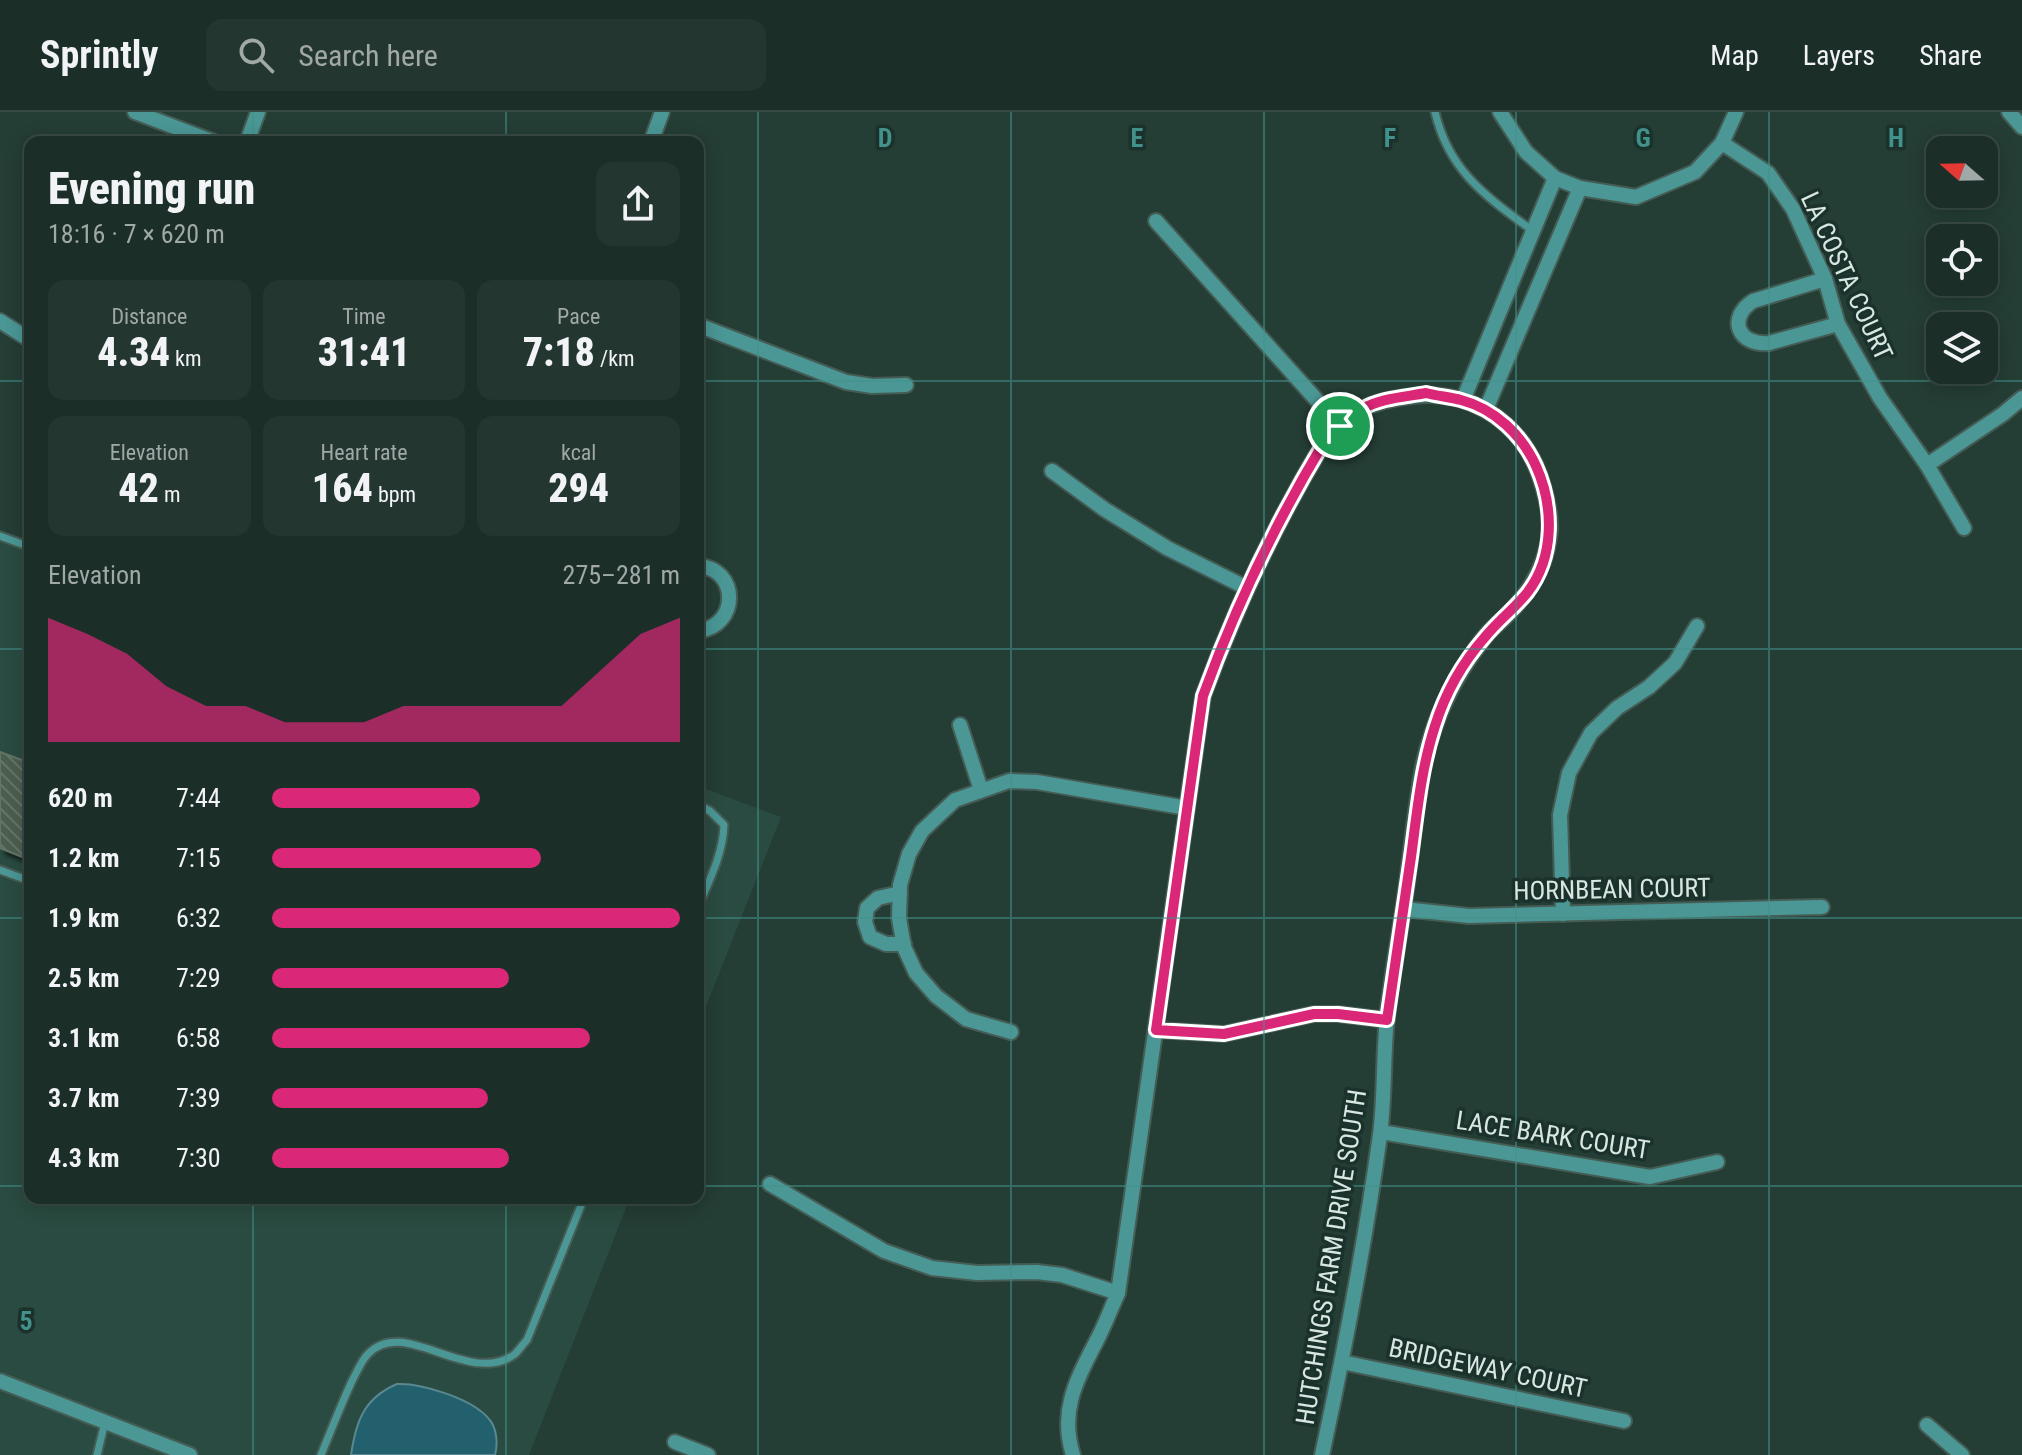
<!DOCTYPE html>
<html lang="en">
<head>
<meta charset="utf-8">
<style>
  body { margin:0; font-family:"Roboto Condensed",sans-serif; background:#243630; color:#f1f3f6; height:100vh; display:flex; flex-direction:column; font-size:30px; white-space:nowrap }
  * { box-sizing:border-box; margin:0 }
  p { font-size:26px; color:#a0a8a8 }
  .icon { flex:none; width:44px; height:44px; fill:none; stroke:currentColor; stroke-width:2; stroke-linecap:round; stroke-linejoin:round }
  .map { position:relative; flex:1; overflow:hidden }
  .drawer { position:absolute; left:24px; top:24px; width:680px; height:1068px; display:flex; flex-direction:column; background:#1b2e28; border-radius:16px; box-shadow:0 4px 20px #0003,0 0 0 2px #394a45 }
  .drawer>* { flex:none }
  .needle { width:52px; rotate:290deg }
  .buttons { position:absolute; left:1926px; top:24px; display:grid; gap:16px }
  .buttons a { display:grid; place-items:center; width:72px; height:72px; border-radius:16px; background:#1b2e28; box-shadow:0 4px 20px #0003,0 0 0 2px #394a45; font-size:40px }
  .pin { position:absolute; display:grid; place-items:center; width:68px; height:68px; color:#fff; margin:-34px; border:4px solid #fff; border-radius:50%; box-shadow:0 2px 8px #0007 }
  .round { display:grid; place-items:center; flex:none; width:84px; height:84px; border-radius:16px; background:#243630 }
  .head { display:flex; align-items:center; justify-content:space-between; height:136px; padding:0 24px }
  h1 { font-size:44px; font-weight:800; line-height:60px }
  .figures { display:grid; grid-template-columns:repeat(3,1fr); gap:12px; height:136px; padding:8px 24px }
  .figures div { display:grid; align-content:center; border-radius:16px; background:#243630; text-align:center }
  .figures b { font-size:40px; font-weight:800 }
  .figures small { font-size:22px; font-weight:400 }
  .figures p { font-size:22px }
  .chart { height:224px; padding:16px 24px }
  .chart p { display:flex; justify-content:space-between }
  .chart svg { width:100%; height:144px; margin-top:8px; fill:#db2777; opacity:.7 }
  ul { padding:0 24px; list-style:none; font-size:26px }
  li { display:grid; grid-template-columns:128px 96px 1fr; align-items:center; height:60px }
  li i { height:20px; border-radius:10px; background:#db2777 }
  header { display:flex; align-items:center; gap:48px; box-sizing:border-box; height:112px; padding:0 40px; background:#1b2e28; border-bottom:2px solid #394a45 }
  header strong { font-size:38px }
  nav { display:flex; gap:44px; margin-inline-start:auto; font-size:28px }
  .search { width:560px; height:72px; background:#243630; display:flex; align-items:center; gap:20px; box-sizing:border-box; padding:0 28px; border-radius:16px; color:#a0a8a8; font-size:30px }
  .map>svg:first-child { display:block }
</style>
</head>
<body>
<header>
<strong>Sprintly</strong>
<div class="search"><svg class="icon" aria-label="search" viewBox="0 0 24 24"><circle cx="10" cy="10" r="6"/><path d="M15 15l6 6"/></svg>Search here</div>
<nav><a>Map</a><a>Layers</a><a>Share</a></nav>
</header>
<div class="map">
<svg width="2022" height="1343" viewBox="0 0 2022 1343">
  <defs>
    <pattern id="building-back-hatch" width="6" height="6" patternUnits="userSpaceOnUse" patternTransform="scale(2)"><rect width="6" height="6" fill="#4c5e4f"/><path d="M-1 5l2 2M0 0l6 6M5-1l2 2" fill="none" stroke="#657568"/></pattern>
    <filter id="shadow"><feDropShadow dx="5.5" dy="5.5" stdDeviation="2" flood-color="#0009"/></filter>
  </defs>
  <rect width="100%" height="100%" fill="#243d35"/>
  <g fill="#2a4b41">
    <polygon points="0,418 30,429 30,1086 630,1086 529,1343 0,1343"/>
    <polygon points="698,674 781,705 698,915"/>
  </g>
  <path fill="#23606e" stroke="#5a8891" stroke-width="2" d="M 397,1272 C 422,1271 473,1287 489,1307 C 497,1316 498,1332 495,1343 L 351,1343 C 356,1309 364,1286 397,1272 Z"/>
  <polygon fill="url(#building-back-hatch)" stroke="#627565" stroke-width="2" filter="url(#shadow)" points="0,640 30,651 30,748 0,736"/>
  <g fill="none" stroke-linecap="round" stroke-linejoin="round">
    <defs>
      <g id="service">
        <path d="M 1435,0 C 1449,60 1487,85 1533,119"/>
        <polyline points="0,424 30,435"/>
        <path d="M 698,693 L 710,699 L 724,713 C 723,742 709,769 698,795"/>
        <polyline points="0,758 30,769"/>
        <polyline points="97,1343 105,1310"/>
        <path d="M 321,1343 C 331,1318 341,1293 352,1269 C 357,1260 361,1249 368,1242 C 404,1203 469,1276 515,1242 C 519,1238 523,1232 527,1228 L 584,1086"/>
      </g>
      <g id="minor">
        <polyline points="135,0 214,30"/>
        <polyline points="1500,0 1526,40 1555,66 1580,76 1636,85 1695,60 1722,31 1736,0"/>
        <polyline points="2009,0 2022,15"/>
        <polyline points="247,30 258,0"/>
        <polyline points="651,30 662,0"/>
        <polyline points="1722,31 1768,61 1793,97 1825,167 1838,212 1880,286 1927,353 1964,416"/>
        <polyline points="1156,109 1340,314"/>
        <path d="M 1825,167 L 1753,189 C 1727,206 1738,234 1769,231 L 1838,212"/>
        <polyline points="0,209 30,228"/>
        <polyline points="698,213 846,270 872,274 906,273"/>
        <polyline points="1463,288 1555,66"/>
        <polyline points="1486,297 1580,76"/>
        <polyline points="1927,353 2003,302 2022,286"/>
        <polyline points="1052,359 1104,397 1167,436 1247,476"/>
        <path d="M 698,454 C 739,456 740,514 698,519"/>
        <polyline points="960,613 981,678"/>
        <polyline points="900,781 878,786 867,796 865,810 870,825 886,832 904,832"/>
        <polyline points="1404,797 1469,804 1822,795"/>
        <polyline points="1563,802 1560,703 1569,661 1591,621 1617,596 1649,575 1675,551 1697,514"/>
        <polyline points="1156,918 1224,922 1314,902 1338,902 1387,908"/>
        <polyline points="1011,920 966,907 936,884 916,861 904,835 899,806 900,773 909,742 922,719 955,688 1009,669 1037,670 1187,696"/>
        <polyline points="1381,1020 1650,1065 1717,1050"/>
        <polyline points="770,1072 884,1139 932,1156 977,1161 1037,1160 1062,1163 1118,1181"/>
        <polyline points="1342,1250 1624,1309"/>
        <polyline points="0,1269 190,1343"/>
        <polyline points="1927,1313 1962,1343"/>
        <polyline points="675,1330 708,1343"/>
        <path d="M 1073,1343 C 1059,1298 1077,1267 1097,1228 C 1105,1213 1111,1196 1118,1181 L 1203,584 C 1235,497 1275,412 1323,332 C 1335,320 1347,306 1361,298 C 1374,290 1391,287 1405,285 C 1469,274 1526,311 1543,374 C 1547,388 1551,404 1550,419 C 1547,450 1532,477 1511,499 C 1502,509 1491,516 1483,527 C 1454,565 1433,608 1423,655 C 1416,693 1412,733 1407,771 C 1401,816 1392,861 1387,906 C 1383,945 1385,985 1380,1023 C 1365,1130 1345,1237 1322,1343"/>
      </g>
    </defs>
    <use href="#service" stroke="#455c54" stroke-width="11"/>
    <use href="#minor" stroke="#455c54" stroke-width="18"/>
    <use href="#service" stroke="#4a9796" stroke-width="7"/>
    <use href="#minor" stroke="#4a9796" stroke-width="14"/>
  </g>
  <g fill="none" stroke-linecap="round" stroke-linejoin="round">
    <defs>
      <path id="route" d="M 1426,281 C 1437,284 1450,285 1461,288 C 1495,297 1522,323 1536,354 C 1554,394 1555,445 1527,481 C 1514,497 1498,509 1485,525 C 1463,550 1445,582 1435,614 C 1421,657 1417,701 1411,745 C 1403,799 1395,854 1387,908 L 1338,902 L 1314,902 L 1224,922 L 1156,918 L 1203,584 C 1235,496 1275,412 1323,332 C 1335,320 1347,306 1362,297 C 1381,286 1405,285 1426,281 Z"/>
    </defs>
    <use href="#route" stroke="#fff" stroke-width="16"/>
    <use href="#route" stroke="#db2777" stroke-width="10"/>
  </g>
  <path fill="none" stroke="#42928b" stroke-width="2" stroke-opacity="0.55" d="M 253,0 L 253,30M 506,0 L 506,30M 758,0 L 758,1343M 1011,0 L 1011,1343M 1264,0 L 1264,1343M 1516,0 L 1516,1343M 1769,0 L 1769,1343M 0,269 L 30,269M 698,269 L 2022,269M 0,537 L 30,537M 698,537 L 2022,537M 0,806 L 30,806M 698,806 L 2022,806M 0,1074 L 30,1074M 698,1074 L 2022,1074M 253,1086 L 253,1343M 506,1086 L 506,1343"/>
  <g text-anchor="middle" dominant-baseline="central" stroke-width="7" stroke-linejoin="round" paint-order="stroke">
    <g font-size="26" fill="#d9e7e2" stroke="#1a322b">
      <text transform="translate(1847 164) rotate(65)">LA COSTA COURT</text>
      <text transform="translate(1612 777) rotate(-1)">HORNBEAN COURT</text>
      <text transform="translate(1553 1023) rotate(9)">LACE BARK COURT</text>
      <text transform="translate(1331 1145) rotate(-81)">HUTCHINGS FARM DRIVE SOUTH</text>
      <text transform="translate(1488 1256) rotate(12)">BRIDGEWAY COURT</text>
    </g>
  </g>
  <g font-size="26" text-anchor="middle" font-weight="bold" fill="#42928b" stroke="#1a322b" stroke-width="7" stroke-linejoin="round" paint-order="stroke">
    <text x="885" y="35">D</text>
    <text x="1137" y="35">E</text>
    <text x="1390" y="35">F</text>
    <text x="1643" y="35">G</text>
    <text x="1896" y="35">H</text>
    <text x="26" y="1218">5</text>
  </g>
</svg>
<div class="buttons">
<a><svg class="needle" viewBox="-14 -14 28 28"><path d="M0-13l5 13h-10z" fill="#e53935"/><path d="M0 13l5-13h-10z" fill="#a0a8a8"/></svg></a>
<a><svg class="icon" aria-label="locate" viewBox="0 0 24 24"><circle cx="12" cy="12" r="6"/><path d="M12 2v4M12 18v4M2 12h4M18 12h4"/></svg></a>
<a><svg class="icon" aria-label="layers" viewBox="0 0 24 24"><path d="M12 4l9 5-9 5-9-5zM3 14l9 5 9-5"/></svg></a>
</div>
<div class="pin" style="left:1340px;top:314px;background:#1e9e55"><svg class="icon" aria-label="arrive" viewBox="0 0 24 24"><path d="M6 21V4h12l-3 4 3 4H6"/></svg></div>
<section class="drawer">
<div class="head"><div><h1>Evening run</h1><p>18:16 · 7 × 620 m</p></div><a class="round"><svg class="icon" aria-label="share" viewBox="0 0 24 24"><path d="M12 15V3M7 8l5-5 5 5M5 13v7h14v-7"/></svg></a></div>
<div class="figures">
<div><p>Distance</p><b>4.34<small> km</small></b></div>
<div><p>Time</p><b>31:41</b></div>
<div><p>Pace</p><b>7:18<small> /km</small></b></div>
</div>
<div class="figures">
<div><p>Elevation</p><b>42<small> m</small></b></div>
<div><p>Heart rate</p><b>164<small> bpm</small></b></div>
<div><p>kcal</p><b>294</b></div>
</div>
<div class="chart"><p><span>Elevation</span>275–281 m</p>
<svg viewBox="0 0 160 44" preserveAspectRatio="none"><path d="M0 44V6L10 11L20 17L30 27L40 33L50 33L60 38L70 38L80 38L90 33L100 33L110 33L120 33L130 33L140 22L150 11L160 6V44z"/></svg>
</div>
<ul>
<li><b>620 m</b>7:44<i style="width:51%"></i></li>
<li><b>1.2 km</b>7:15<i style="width:66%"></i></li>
<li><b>1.9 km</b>6:32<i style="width:100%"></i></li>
<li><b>2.5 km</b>7:29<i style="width:58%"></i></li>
<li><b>3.1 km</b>6:58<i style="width:78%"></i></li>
<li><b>3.7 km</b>7:39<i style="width:53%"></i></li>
<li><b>4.3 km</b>7:30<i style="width:58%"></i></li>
</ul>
</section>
</div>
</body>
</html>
